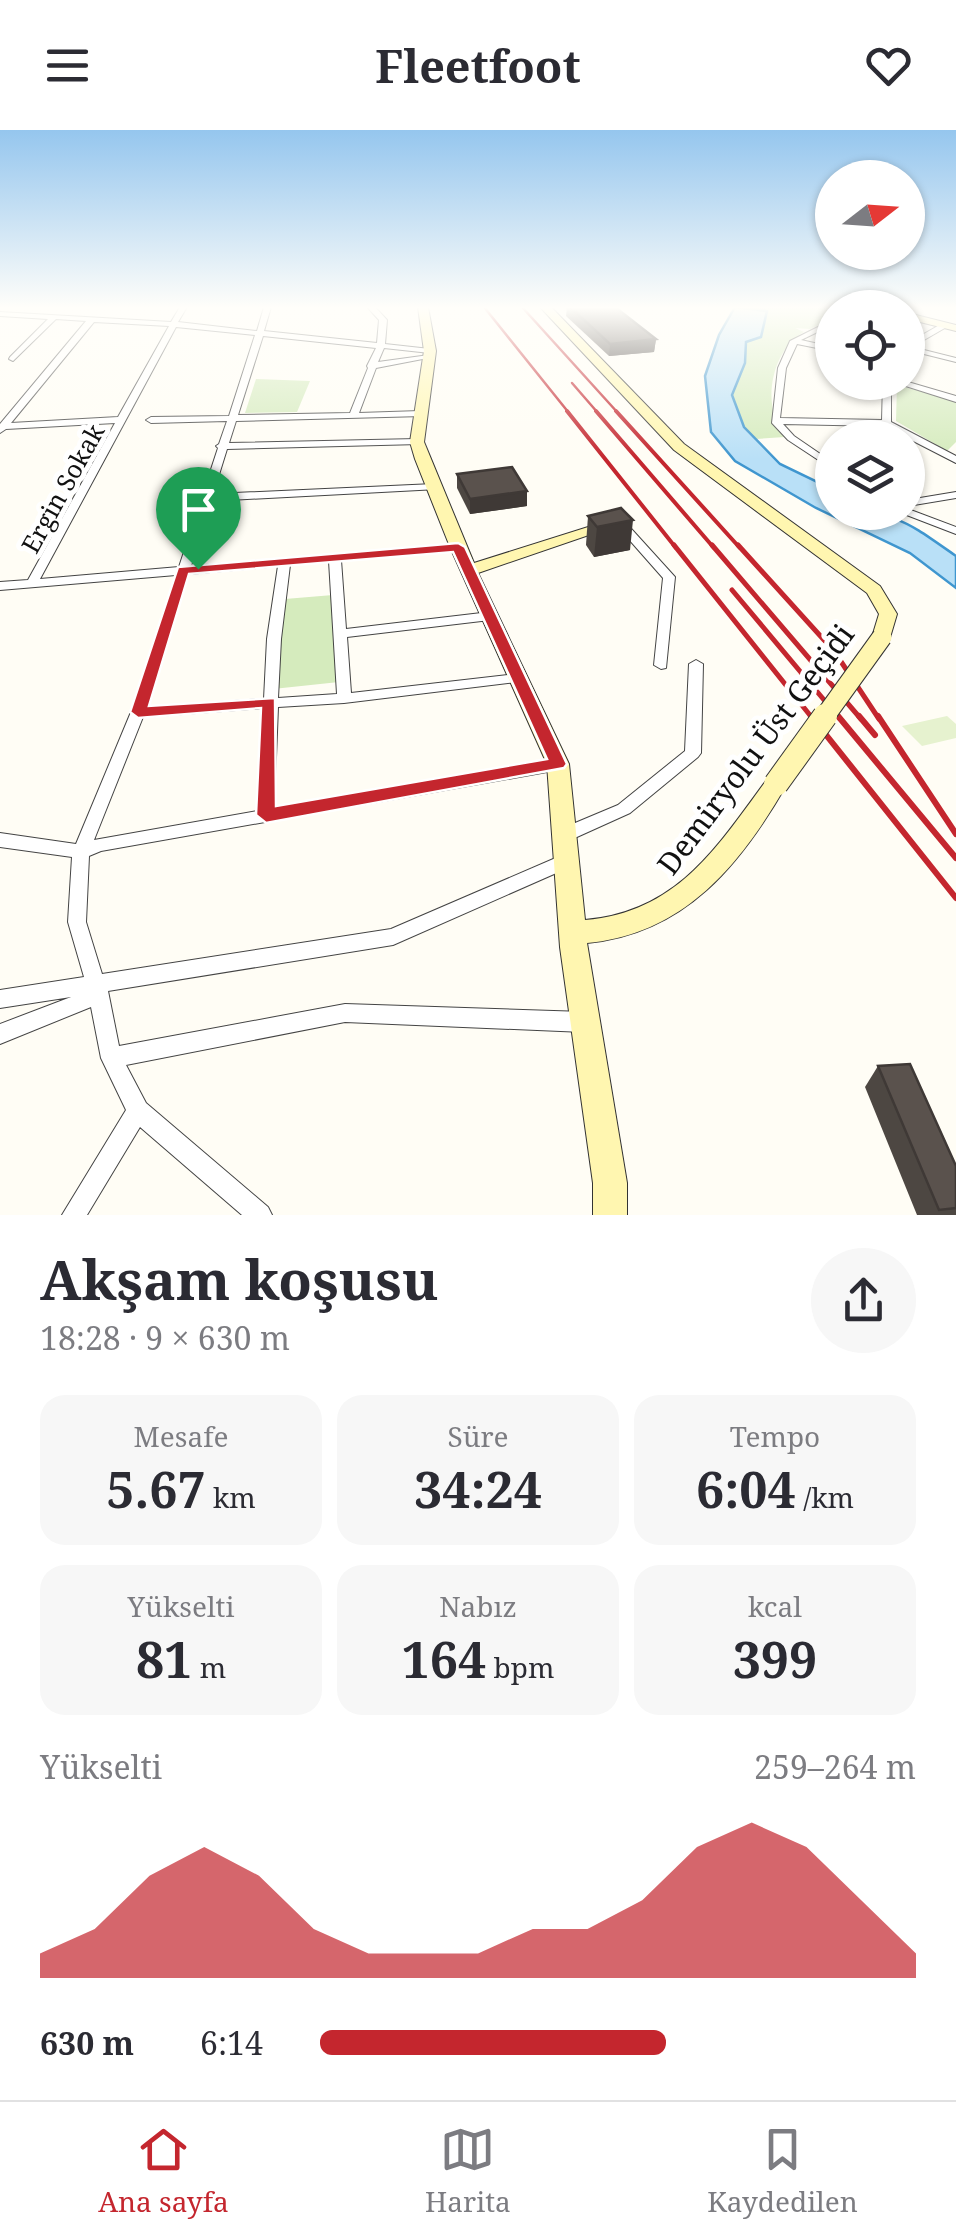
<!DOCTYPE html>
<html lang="tr">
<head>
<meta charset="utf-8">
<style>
  body { margin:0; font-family:"Noto Serif",serif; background:#f7f7f7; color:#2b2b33; height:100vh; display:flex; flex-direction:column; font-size:38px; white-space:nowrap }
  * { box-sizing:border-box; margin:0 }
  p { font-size:32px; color:#7c7c81 }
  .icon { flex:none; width:55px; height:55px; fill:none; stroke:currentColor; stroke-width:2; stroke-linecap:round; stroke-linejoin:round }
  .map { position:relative; height:1085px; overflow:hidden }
  .panel { display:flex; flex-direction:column; background:#fff; flex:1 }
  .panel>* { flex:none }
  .needle { width:65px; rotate:73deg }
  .tools { position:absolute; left:815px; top:30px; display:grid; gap:20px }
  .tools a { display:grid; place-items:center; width:110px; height:110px; border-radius:50%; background:#fff; box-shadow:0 2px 8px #0004; font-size:50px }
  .pin { position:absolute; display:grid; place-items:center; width:85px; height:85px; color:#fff; margin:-102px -42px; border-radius:50% 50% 50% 0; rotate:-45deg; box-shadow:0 0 10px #0007 }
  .pin .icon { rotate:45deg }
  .round { display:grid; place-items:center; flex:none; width:105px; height:105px; border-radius:52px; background:#f7f7f7 }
  .summary { display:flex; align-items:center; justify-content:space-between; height:170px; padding:0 40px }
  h1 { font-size:55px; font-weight:700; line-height:75px }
  .figures { display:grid; grid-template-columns:repeat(3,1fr); gap:15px; height:170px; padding:10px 40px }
  .figures div { display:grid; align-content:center; border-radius:25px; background:#f7f7f7; text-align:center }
  .figures b { font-size:50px; font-weight:700 }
  .figures small { font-size:28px; font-weight:400 }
  .figures p { font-size:28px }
  .chart { height:280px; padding:20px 40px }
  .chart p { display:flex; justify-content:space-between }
  .chart svg { width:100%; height:180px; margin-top:10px; fill:#c4262e; opacity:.7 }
  ul { padding:0 40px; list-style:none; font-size:32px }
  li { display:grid; grid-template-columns:160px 120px 1fr; align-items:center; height:75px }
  li i { height:25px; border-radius:12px; background:#c4262e }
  header { display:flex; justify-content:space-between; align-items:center; height:130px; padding:0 40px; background:#fff; font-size:45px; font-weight:700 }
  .tab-bar { display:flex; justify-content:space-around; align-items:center; height:140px; border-top:2px solid #e1e1e2; background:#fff; font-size:28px; color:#7c7c81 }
  .tab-bar a { display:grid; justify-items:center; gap:5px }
  .tab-bar .active { color:#c4262e }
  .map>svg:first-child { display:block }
</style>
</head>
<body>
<header><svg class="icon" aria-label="menu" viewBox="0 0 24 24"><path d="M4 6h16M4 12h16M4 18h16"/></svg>Fleetfoot<svg class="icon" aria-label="heart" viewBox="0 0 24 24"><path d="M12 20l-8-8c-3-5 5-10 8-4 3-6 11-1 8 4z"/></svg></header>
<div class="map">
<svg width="956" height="1085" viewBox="0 0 956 1085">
  <rect width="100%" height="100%" fill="#fffdf5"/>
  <g fill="#d5ebbd">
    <path d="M 756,177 L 856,177 L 832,178 L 832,189 L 810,199 L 795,198 L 804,202 C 770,221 761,278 785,307 L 756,309 L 744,297 L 732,266 L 745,233 L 746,212 L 761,207 L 767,182 Z"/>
    <polygon points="256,249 310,251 297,282 245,283"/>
    <polygon points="897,255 956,271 956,312 947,321 896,291"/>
    <polygon points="333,465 339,552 273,559 285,469"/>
  </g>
  <polygon fill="#e6f2cf" points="947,586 956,594 956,608 922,616 902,596"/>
  <path fill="#b9e0f7" stroke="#3f96cf" stroke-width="2.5" d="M 735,177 L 767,181 L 761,207 L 746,212 L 745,233 L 732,265 L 744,297 L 780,334 L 832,359 L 832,382 C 897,382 903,389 956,426 L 956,458 L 910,423 L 816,378 L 735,331 L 711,302 L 705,246 L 719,205 Z"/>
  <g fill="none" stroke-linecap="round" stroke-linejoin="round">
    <defs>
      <g id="street">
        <path d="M 180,177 L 187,177 L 178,192 L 257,201 L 264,177 L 271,177 L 264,201 L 377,213 L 379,190 L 367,177 L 375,177 L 387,190 L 385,214 L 430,219 L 434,221 L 430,223 L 384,218 L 378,232 L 429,225 L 433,227 L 376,238 L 359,283 L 420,281 L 423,282 L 423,286 L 236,291 L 229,313 L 417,309 L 420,310 L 420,314 L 227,319 L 213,364 L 434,354 L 438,355 L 438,359 L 211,371 L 191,436 L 462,415 L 462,419 L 458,420 L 341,430 L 346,499 L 490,482 L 496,486 L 490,490 L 347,507 L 351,563 L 517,544 L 524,548 L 517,552 L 344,573 L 278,577 L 274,678 L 558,628 L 563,630 L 566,634 L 563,638 L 558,640 L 101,721 L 89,726 L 86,792 L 102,844 L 391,799 L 558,727 L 564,725 L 570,727 L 573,732 L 570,737 L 393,815 L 108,861 L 119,916 L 345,874 L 584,882 L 591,885 L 594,892 L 591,899 L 584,902 L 345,892 L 126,935 L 146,973 L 268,1077 L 272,1085 L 242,1085 L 140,997 L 87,1085 L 62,1085 L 126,980 L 101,928 L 91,877 L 0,914 L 0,894 L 71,867 L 0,878 L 0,860 L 84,847 L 68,792 L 72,727 L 0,717 L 0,703 L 76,714 L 131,582 L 176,445 L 0,460 L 0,452 L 28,450 L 115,293 L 6,299 L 0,303 L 0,294 L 86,191 L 56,189 L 13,231 L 9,229 L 10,227 L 48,189 L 0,186 L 0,182 L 171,192 ZM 94,192 L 169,196 L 118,287 L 11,293 ZM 176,197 L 255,205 L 229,286 L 151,287 L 146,290 L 151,293 L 227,291 L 219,314 L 216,316 L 218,318 L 179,437 L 40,449 ZM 263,206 L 376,218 L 367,236 L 368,238 L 350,283 L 238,285 ZM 329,431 L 337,564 L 278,568 L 281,509 L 290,435 ZM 278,436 L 267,509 L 264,569 L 147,577 L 188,444 ZM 264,578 L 258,681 L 94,710 L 143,587 Z"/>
        <polygon points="858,177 867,177 858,178"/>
        <polygon points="832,190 832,195 801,210 832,217 832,221 797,214 786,238 780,288 882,290 883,252 891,252 891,292 956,326 956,333 884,296 783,294 794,306 832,332 832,339 788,310 772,293 778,238 790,211"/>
        <polygon points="943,193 950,195 912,217 956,228 956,232 908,220 908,213"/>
        <polygon points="893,252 908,252 956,266 956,272"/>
        <polygon points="956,362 956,368 908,376 908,370"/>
        <polygon points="908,379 956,397 956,404 904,384 903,382 908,382"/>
        <polygon points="622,392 626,393 675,447 666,538 661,539 654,535 663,448 618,397 618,393"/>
        <polygon points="696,530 703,534 701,623 698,627 630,683 568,711 562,713 556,711 554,706 556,701 618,675 685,621 689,534"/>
      </g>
      <g id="secondary">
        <path d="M 418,177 L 428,177 L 436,221 L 424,312 L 474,433 L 604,392 L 610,390 L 618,395 L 478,443 L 569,634 L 585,790 C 678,782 717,717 768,648 L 784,648 L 787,654 C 741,734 685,804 587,813 L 627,1053 L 627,1085 L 593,1085 L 593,1053 L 560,817 L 547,634 L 450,417 L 415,329 L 410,312 L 424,221 Z"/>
        <polygon points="540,177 551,177 684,314 880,456 897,484 889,511 882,513 872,507 879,484 867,463 674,320"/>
        <polygon points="877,177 889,177 890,178 877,178"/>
        <polygon points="908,183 956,195 956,201 908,189"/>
      </g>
    </defs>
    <use href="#street" stroke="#444" stroke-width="2"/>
    <use href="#secondary" stroke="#333" stroke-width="2"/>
    <use href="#street" fill="#fff" fill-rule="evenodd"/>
    <use href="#secondary" fill="#fff6b0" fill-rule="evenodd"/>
    <g stroke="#c4262e" stroke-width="2.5">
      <polyline points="484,177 569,283"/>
      <polyline points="522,177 618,283"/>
      <polyline points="572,253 598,283"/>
    </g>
    <g stroke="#c4262e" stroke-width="4">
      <polyline points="567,281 676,418"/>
      <polyline points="596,281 714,418"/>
      <polyline points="616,281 740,418"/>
    </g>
    <g stroke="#c4262e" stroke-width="5">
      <polyline points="674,415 813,589"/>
      <polyline points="712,415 861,589"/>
      <polyline points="738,415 834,521 879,589"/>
      <polyline points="732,460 840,589"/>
    </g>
    <g stroke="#c4262e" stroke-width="6">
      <polyline points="811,586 956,768"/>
      <polyline points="838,586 956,728"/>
      <polyline points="859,586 875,605"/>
      <polyline points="878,586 956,704"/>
    </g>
    <defs>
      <polyline id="secondary-bridge-far1" points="823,589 882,507"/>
      <polyline id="secondary-bridge" points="776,654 825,586"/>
    </defs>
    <use href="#secondary-bridge-far1" stroke="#333" stroke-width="21" stroke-linecap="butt"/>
    <use href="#secondary-bridge" stroke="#333" stroke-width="26" stroke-linecap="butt"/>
    <use href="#secondary-bridge-far1" stroke="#fff6b0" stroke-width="19"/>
    <use href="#secondary-bridge" stroke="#fff6b0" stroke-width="24"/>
  </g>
  <g fill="#4d4742">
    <polygon points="567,177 615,177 656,209 654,222 609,226 566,186"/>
    <polygon points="457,344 527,376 470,384 457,358"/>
    <polygon points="588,386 630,420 594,427 586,415"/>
    <polygon points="878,936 956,1078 956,1085 917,1085 865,957"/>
  </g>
  <g fill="#3f3936">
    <polygon points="656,209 654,222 609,226 610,214"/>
    <polygon points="527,361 527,376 470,384 470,369"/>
    <polygon points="633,390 630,420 594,427 597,397"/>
  </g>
  <g fill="#5a524d" stroke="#3f3936" stroke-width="2.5">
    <polygon points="570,177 615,177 656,209 610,214"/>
    <polygon points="512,337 527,361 470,369 457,344"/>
    <polygon points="621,378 633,390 597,397 588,386"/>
    <polygon points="910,934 956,1036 956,1078 939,1080 878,936"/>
  </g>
  <linearGradient id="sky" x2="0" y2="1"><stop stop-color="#95c6ee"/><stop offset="0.54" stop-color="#fffefa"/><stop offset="1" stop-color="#fffefa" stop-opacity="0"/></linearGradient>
  <rect width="956" height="329" fill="url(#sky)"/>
  <path fill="#c4262e" stroke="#fff" stroke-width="2.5" fill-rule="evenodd" d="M 458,413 L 465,417 L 567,634 L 564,638 L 266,693 L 256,685 L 261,578 L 138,588 L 130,582 L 178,437 ZM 453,422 L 547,629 L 276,676 L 275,568 L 149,576 L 189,444 Z"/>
  <g text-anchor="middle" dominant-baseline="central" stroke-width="10" stroke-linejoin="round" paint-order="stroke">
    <g font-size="25" fill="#111" stroke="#fff">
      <text transform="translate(62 358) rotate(-61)">Ergin Sokak</text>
    </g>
    <g font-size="30" fill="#111" stroke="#fff">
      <text transform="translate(755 619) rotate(-53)">Demiryolu Üst Geçidi</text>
    </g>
  </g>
</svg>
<div class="tools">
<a><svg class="needle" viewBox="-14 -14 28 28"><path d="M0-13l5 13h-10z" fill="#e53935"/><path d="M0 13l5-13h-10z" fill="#7c7c81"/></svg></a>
<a><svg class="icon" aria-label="locate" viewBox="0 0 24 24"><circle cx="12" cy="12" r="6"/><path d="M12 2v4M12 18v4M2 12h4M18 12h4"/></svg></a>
<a><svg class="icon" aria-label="layers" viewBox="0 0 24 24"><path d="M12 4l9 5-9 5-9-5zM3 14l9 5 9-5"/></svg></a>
</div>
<div class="pin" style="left:198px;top:439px;background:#1e9e55"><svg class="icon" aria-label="arrive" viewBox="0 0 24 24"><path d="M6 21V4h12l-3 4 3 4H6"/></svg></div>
</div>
<section class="panel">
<div class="summary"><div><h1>Akşam koşusu</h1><p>18:28 · 9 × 630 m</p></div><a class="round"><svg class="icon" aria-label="share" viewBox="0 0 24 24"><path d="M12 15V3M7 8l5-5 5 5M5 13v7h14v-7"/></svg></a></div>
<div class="figures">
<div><p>Mesafe</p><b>5.67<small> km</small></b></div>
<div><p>Süre</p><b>34:24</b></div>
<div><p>Tempo</p><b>6:04<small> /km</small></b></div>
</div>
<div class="figures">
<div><p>Yükselti</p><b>81<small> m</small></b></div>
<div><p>Nabız</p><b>164<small> bpm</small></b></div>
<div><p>kcal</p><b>399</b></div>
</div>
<div class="chart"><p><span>Yükselti</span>259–264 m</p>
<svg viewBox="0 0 160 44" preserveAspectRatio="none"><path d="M0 44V38L10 32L20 19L30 12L40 19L50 32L60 38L70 38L80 38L90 32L100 32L110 25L120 12L130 6L140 12L150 25L160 38V44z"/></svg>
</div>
<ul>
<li><b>630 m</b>6:14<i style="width:58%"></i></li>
</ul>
</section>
<nav class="tab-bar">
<a class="active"><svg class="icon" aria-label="home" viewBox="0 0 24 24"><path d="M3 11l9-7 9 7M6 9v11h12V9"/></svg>Ana sayfa</a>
<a><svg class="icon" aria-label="map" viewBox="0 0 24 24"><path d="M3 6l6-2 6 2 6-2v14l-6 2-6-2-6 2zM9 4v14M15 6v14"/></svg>Harita</a>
<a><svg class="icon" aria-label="saved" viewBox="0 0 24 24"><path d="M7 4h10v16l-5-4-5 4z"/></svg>Kaydedilen</a>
</nav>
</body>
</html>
